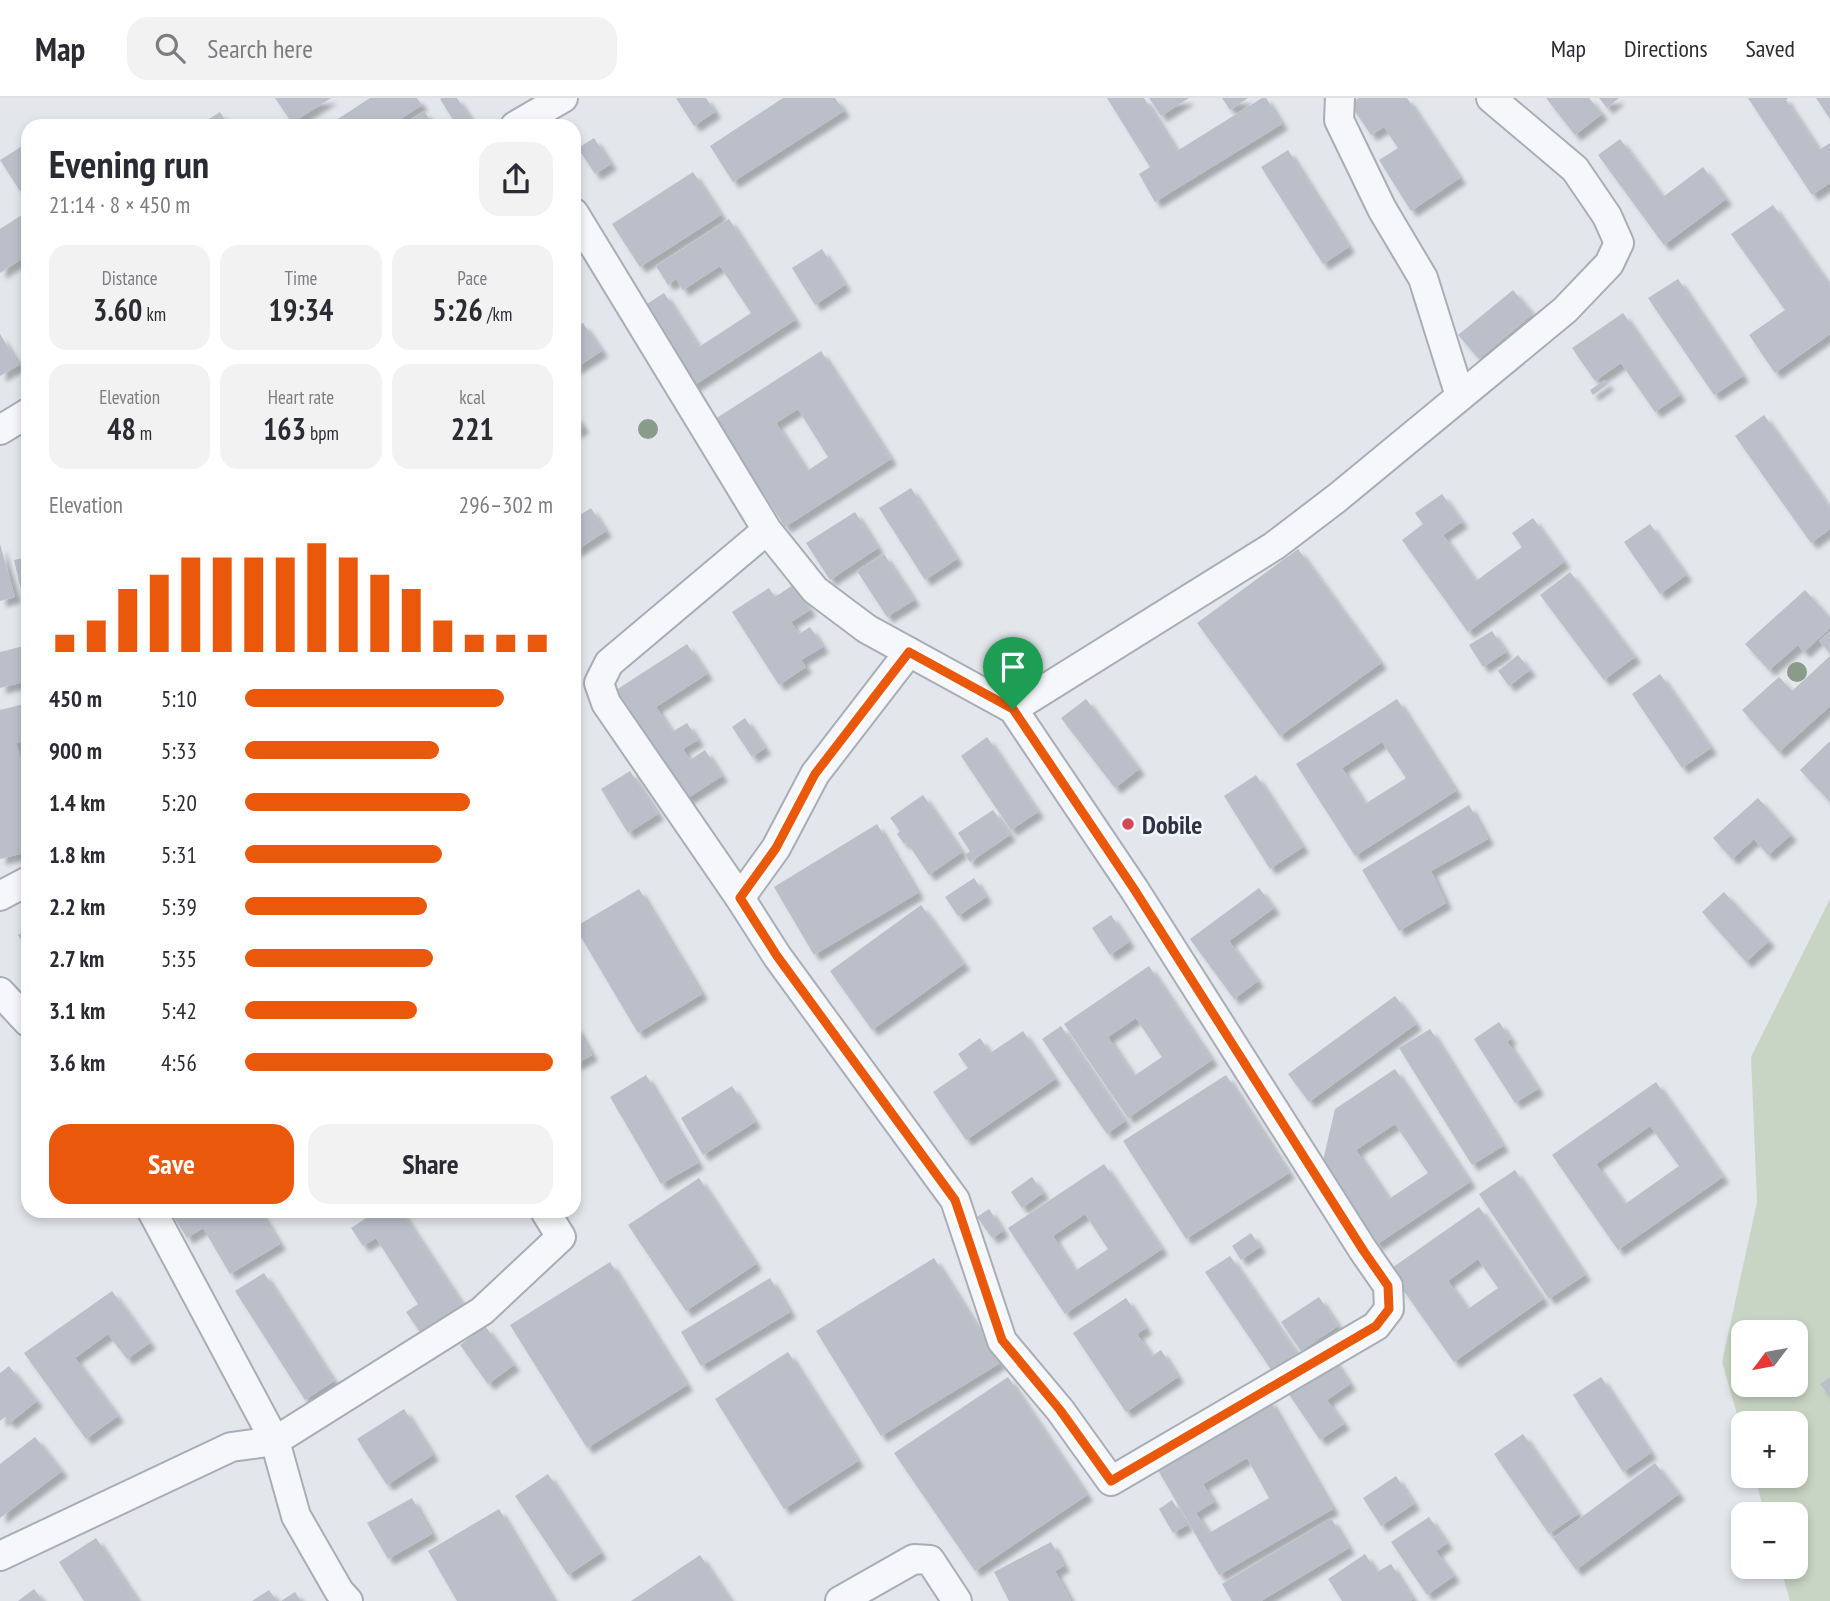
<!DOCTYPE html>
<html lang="en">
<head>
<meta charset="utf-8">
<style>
  body { margin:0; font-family:"PT Sans Narrow",sans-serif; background:#f2f2f3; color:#2b2b33; height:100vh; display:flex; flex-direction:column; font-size:26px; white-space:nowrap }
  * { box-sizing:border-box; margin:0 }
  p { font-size:23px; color:#7c7c81 }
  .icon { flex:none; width:38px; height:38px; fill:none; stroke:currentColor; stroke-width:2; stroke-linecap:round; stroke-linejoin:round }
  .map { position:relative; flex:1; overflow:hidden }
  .sheet { position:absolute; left:21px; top:21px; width:560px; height:1099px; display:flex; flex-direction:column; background:#fff; border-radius:21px; box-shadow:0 4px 10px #0003 }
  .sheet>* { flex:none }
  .needle { width:46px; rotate:238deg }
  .controls { position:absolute; left:1731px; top:1222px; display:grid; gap:14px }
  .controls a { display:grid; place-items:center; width:77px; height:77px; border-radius:14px; background:#fff; box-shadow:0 4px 10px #0003; font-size:35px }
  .pin { position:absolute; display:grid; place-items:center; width:60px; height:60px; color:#fff; margin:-72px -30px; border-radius:50% 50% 50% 0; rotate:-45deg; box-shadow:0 0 7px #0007 }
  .pin .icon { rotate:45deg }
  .round { display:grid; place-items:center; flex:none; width:74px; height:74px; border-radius:21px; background:#f2f2f3 }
  .overview { display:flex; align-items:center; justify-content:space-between; height:119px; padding:0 28px }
  h1 { font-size:38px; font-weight:700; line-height:52px }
  .figures { display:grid; grid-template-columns:repeat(3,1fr); gap:10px; height:119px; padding:7px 28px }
  .figures div { display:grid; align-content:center; border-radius:18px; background:#f2f2f3; text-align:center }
  .figures b { font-size:30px; font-weight:700 }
  .figures small { font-size:19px; font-weight:400 }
  .figures p { font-size:19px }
  .chart { height:196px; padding:14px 28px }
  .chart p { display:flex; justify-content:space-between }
  .chart svg { width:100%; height:126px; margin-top:7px; stroke:#ea580c; stroke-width:6 }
  .action { display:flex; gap:14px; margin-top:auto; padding:14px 28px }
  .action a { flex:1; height:80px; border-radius:21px; background:#ea580c; color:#fff; font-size:28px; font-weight:700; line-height:80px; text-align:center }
  .action a+a { background:#f2f2f3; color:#2b2b33 }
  ul { padding:0 28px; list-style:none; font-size:23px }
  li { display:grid; grid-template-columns:112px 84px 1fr; align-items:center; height:52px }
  li i { height:18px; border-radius:9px; background:#ea580c }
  header { display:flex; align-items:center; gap:42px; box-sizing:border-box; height:98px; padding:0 35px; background:#fff; border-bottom:2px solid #e1e1e2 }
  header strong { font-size:33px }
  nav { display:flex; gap:38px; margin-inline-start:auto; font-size:24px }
  .search { width:490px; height:63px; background:#f2f2f3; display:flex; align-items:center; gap:18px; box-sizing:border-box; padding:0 24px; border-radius:21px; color:#7c7c81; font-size:26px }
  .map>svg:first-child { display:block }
</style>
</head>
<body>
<header>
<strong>Map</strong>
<div class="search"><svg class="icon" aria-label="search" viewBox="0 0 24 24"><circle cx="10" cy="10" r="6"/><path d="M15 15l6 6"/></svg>Search here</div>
<nav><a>Map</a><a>Directions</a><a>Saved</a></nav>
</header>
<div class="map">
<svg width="1830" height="1503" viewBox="0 0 1830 1503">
  <defs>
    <filter id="shadow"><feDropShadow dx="6" dy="6" stdDeviation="2" flood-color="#0004"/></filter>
  </defs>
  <rect width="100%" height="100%" fill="#e3e6eb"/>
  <path fill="#c8d5c4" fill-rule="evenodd" d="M 1830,801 L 1830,1503 L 1790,1503 L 1780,1468 L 1796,1468 L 1796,1416 L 1765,1416 L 1754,1377 L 1796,1377 L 1796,1325 L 1743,1325 L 1743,1337 L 1722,1264 L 1757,1104 L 1751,959 ZM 1743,1234 L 1796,1234 L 1796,1286 L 1743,1286 Z"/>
  <g fill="#babfc9" fill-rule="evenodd" filter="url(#shadow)">
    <polygon points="275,0 331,0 292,25"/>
    <polygon points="370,0 417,0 422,7 390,28 327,28"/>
    <polygon points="442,0 457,0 470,20 457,28 440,1"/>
    <polygon points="676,0 706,0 715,14 694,28"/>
    <polygon points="783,0 835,0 844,13 733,84 710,48"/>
    <polygon points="1107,0 1144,0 1177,53 1262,0 1266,0 1282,26 1155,104 1139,76 1150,69"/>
    <polygon points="1149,0 1189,0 1161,18"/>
    <polygon points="1222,0 1248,0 1230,12"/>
    <polygon points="1359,0 1407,0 1460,80 1411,113 1379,62 1398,50 1384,29 1371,37 1350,6"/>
    <polygon points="1546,0 1589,0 1602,16 1575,37"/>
    <polygon points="1599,0 1619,0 1607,10"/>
    <polygon points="1748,0 1788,0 1786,2 1819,52 1830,45 1830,85 1812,97"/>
    <polygon points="1816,0 1830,0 1830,21"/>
    <polygon points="424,13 434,28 401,28"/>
    <polygon points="220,14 229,28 198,28"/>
    <polygon points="594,40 611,66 595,76 578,50"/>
    <polygon points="1620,41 1663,99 1703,69 1726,101 1664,147 1598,57"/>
    <polygon points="24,47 28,54 28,88 20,93 0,62"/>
    <polygon points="1288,52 1349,149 1323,166 1261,69"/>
    <polygon points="693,74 721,117 640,169 612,126"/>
    <polygon points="1773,107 1830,188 1830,236 1775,275 1749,237 1785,212 1731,136"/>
    <polygon points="28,113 28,157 0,175 0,131"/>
    <polygon points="729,121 795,222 690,290 639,211 664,195 699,249 751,215 720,168 683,192 676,181 668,187 656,168"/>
    <polygon points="822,151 845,187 815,207 792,170"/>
    <polygon points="1678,181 1743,278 1714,297 1648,200"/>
    <polygon points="1513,192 1533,216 1479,261 1458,237"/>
    <polygon points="1623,215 1680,297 1655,314 1621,265 1595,283 1572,250"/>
    <polygon points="583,225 602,253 574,271 574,231"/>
    <polygon points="0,236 19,267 0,278"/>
    <path d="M 821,253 L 891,361 L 785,429 L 715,321 ZM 798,311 L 828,359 L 807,373 L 776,325 Z"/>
    <polygon points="1605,282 1608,286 1593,297 1590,292"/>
    <polygon points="574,315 583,329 574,335"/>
    <polygon points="1764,317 1830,410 1830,431 1811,445 1735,338"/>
    <polygon points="911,390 957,461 925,482 879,410"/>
    <polygon points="1442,396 1462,424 1443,437 1476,483 1522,449 1512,435 1533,420 1564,464 1468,534 1402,442 1423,426 1415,415"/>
    <polygon points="591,410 606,433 574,454 574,421"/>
    <polygon points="855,414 878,450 830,482 806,445"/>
    <polygon points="1650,426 1686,477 1660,496 1624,444"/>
    <polygon points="0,446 15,499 0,503"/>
    <polygon points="1298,451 1381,565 1280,638 1197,525"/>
    <polygon points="884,456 914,502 887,519 857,473"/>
    <polygon points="28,459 28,517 27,517 14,462"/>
    <polygon points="1570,474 1635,559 1604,582 1540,497"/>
    <polygon points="793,487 810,512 791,524 799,536 810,529 823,549 801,562 806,569 779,587 732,514 769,490 775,499"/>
    <polygon points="1805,492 1830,520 1830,530 1804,554 1798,547 1769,572 1745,546"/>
    <polygon points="1492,533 1506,554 1483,569 1469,547"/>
    <polygon points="1830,533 1830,555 1819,543"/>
    <polygon points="687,546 707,576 656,609 672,634 687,625 698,642 683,651 690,662 705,652 722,678 680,705 610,596"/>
    <polygon points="28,547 28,583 0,590 0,554"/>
    <polygon points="1518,557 1530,572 1509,588 1498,573"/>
    <polygon points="1830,558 1830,608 1779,654 1742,612 1779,579 1792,593"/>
    <polygon points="1660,576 1711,650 1682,670 1632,596"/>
    <polygon points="1086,601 1139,671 1115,690 1061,620"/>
    <path d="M 1397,601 L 1456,693 L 1355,758 L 1296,666 ZM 1382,644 L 1406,680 L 1365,706 L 1342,670 Z"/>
    <polygon points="28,605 28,642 16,645 26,679 28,679 28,754 0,761 0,612"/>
    <polygon points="745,620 765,650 752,659 732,629"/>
    <polygon points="987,639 1038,714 1011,732 961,658"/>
    <polygon points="1830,643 1830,704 1800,672"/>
    <polygon points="630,673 658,716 628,735 601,691"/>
    <polygon points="1256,677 1303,749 1270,771 1224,698"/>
    <polygon points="923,697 962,754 929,777 907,744 904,746 897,736 900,733 890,720"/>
    <polygon points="1758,700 1791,737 1768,757 1754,741 1732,761 1713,740"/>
    <polygon points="1469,707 1488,741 1431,773 1446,805 1399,833 1362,772"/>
    <polygon points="993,712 1010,737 970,764 965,757 970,753 958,735"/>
    <polygon points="877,726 918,795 814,857 774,789"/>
    <polygon points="974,780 986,799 958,818 945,799"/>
    <polygon points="1259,790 1274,810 1229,843 1258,883 1234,901 1190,841"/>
    <polygon points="639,791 702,896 638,935 575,829"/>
    <polygon points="1724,794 1769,843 1746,864 1702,814"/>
    <polygon points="921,807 964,866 872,932 830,873"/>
    <polygon points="1111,817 1129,844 1110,857 1092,830"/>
    <polygon points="28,830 28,853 18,837"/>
    <path d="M 1149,868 L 1212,962 L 1128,1020 L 1064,926 ZM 1136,920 L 1162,959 L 1134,978 L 1108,939 Z"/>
    <polygon points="1395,898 1416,926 1309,1004 1288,976"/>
    <polygon points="1499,924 1511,941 1507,943 1538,991 1515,1005 1474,941"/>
    <polygon points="574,925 592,957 574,967"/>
    <polygon points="1061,928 1125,1023 1107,1036 1042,941"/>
    <polygon points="1430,931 1503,1048 1472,1067 1399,950"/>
    <polygon points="1023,933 1055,981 966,1042 933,994 968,970 958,956 980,940 990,955"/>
    <path d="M 1395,971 L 1470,1084 L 1376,1147 L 1322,1067 L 1335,1011 ZM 1395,1026 L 1428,1075 L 1389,1101 L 1356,1052 Z"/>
    <polygon points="646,977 698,1065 661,1086 610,999"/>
    <polygon points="1226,977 1289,1075 1186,1141 1123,1043"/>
    <path d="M 1656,984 L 1723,1079 L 1618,1152 L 1552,1057 ZM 1650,1028 L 1679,1068 L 1625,1106 L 1596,1066 Z"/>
    <polygon points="732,988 755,1024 703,1057 681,1020"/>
    <path d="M 1104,1066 L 1162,1151 L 1065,1216 L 1008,1130 ZM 1085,1116 L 1108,1151 L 1075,1173 L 1053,1138 Z"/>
    <polygon points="1515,1072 1585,1177 1549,1201 1479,1096"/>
    <polygon points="1032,1079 1043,1095 1022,1110 1011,1094"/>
    <polygon points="699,1080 756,1166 686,1213 628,1127"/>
    <path d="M 1479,1109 L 1543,1201 L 1454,1264 L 1389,1172 ZM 1478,1161 L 1498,1190 L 1468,1211 L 1448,1183 Z"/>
    <polygon points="989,1111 1003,1133 992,1140 977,1119"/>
    <polygon points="170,1113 260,1113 280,1146 230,1176 203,1130 187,1140"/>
    <polygon points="377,1113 401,1113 464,1209 422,1237 406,1214 418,1206 376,1140 363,1148 351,1130"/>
    <polygon points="1251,1135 1260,1149 1241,1162 1232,1148"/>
    <polygon points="1230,1158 1297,1256 1272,1273 1205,1174"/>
    <polygon points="934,1160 1000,1265 881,1338 816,1233"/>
    <polygon points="610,1164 687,1287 587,1350 510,1227"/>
    <polygon points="264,1175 334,1283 305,1302 235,1193"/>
    <polygon points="770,1180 790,1214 701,1268 681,1234"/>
    <polygon points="112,1193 150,1245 127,1261 108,1236 75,1260 118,1318 86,1341 24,1255"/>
    <polygon points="1319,1199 1338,1228 1301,1253 1281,1224"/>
    <polygon points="1126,1200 1146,1230 1137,1236 1152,1258 1161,1252 1178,1279 1126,1314 1073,1235"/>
    <polygon points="485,1228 514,1267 488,1286 460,1247"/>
    <polygon points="788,1254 858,1363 784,1411 715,1301"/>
    <polygon points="1333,1260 1350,1286 1327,1302 1344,1326 1320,1342 1286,1292"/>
    <polygon points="9,1268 37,1303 10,1325 5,1319 0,1323 0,1275"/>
    <polygon points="1008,1279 1087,1397 975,1473 894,1355"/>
    <polygon points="1601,1279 1651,1355 1623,1374 1573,1297"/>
    <polygon points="1830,1279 1830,1299 1820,1286"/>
    <path d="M 1269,1301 L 1333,1411 L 1219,1477 L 1155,1367 ZM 1247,1360 L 1269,1400 L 1209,1435 L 1196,1415 L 1214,1404 L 1203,1386 Z"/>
    <polygon points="404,1311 433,1357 387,1387 357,1341"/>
    <polygon points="1523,1336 1578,1416 1549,1436 1494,1356"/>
    <polygon points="35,1339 62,1373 0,1420 0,1366"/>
    <polygon points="1655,1365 1679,1396 1576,1472 1553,1440"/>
    <polygon points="548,1376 601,1455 568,1477 515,1398"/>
    <polygon points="1396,1378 1414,1406 1381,1428 1363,1400"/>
    <polygon points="412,1400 432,1436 388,1461 367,1425"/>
    <polygon points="1172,1402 1187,1427 1173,1435 1159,1411"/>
    <polygon points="499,1411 554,1503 457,1503 428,1453"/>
    <polygon points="1429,1419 1447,1445 1436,1453 1454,1478 1427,1497 1391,1444"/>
    <polygon points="1331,1420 1349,1450 1261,1503 1232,1503 1222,1486"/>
    <polygon points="96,1440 138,1503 84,1503 59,1464"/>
    <polygon points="1051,1444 1064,1468 1055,1473 1071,1503 1009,1503 994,1474"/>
    <polygon points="1365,1456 1377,1474 1391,1466 1413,1501 1410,1503 1342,1503 1328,1481"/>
    <polygon points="700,1457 731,1503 631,1503"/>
    <polygon points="34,1491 43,1503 18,1503"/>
    <polygon points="269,1492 277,1503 252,1503"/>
    <polygon points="295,1494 301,1503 281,1503"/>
  </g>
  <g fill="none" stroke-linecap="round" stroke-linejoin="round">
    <defs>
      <g id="street">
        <polyline points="1340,0 1339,22 1382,111 1423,180 1460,298"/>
        <polyline points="515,28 563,0"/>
        <polyline points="574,115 767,432 815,492 867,531 1013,611 1134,791 1363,1152 1388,1188 1389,1211 1376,1228 1111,1383 1060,1312 1002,1243 955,1102 777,858 740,800 606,605 599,585 609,565 767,432"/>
        <polyline points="0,332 28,315"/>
        <polyline points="1013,611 1274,448 1337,400 1565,212 1609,166 1619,145 1607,118 1575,71 1491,0"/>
        <polyline points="0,798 28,783"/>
        <polyline points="740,800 776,750 815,676 909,554"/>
        <polyline points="0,894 28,924"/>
        <polyline points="152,1113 275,1343 296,1418 339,1493 348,1503"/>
        <polyline points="0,1458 231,1349 275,1343 482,1213 561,1139 545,1113"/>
        <polyline points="840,1503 914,1461 930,1462 957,1503"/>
      </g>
    </defs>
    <use href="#street" stroke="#a8adb6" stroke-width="32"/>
    <use href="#street" stroke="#f6f7fa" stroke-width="28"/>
  </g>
  <g fill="#889c89">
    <circle cx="648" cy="331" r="10"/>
    <circle cx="1797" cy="574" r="10"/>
  </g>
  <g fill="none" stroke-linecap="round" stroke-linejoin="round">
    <defs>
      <polygon id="route" points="909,554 1013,611 1134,791 1363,1152 1388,1188 1389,1211 1376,1228 1111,1383 1060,1312 1002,1242 955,1102 777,858 740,800 776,750 815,676"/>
    </defs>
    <use href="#route" stroke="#fff" stroke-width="14"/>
    <use href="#route" stroke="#ea580c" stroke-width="9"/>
  </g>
  <circle fill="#d04959" stroke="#f3f5f9" stroke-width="2.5" cx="1128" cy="726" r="7"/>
  <g text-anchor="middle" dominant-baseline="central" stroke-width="5" stroke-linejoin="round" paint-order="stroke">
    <g font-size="26" font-weight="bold" fill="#2b3344" stroke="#f3f5f9" text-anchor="start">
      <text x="1142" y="726">Dobile</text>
    </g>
  </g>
</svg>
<div class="controls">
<a><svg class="needle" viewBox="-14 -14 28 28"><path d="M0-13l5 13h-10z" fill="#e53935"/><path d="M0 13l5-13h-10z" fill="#7c7c81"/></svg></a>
<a>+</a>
<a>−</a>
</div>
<div class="pin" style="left:1013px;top:611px;background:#1e9e55"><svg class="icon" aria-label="arrive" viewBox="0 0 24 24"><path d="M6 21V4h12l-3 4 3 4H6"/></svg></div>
<section class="sheet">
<div class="overview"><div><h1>Evening run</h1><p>21:14 · 8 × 450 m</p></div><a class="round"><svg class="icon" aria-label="share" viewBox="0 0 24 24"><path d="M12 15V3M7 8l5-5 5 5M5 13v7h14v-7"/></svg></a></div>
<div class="figures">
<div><p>Distance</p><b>3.60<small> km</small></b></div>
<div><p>Time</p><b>19:34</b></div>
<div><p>Pace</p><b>5:26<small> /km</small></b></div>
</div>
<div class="figures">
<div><p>Elevation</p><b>48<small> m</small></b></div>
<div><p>Heart rate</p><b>163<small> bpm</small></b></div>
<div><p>kcal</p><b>221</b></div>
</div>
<div class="chart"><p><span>Elevation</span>296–302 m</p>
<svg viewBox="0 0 160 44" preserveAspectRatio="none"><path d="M5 44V38M15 44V33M25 44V22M35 44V17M45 44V11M55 44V11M65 44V11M75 44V11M85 44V6M95 44V11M105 44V17M115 44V22M125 44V33M135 44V38M145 44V38M155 44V38"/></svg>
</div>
<ul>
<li><b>450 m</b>5:10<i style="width:84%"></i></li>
<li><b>900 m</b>5:33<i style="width:63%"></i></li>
<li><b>1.4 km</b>5:20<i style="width:73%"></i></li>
<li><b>1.8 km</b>5:31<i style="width:64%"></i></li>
<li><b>2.2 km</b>5:39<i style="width:59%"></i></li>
<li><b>2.7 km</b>5:35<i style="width:61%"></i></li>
<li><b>3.1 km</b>5:42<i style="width:56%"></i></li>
<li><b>3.6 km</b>4:56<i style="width:100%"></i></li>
</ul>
<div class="action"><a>Save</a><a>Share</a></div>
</section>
</div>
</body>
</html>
